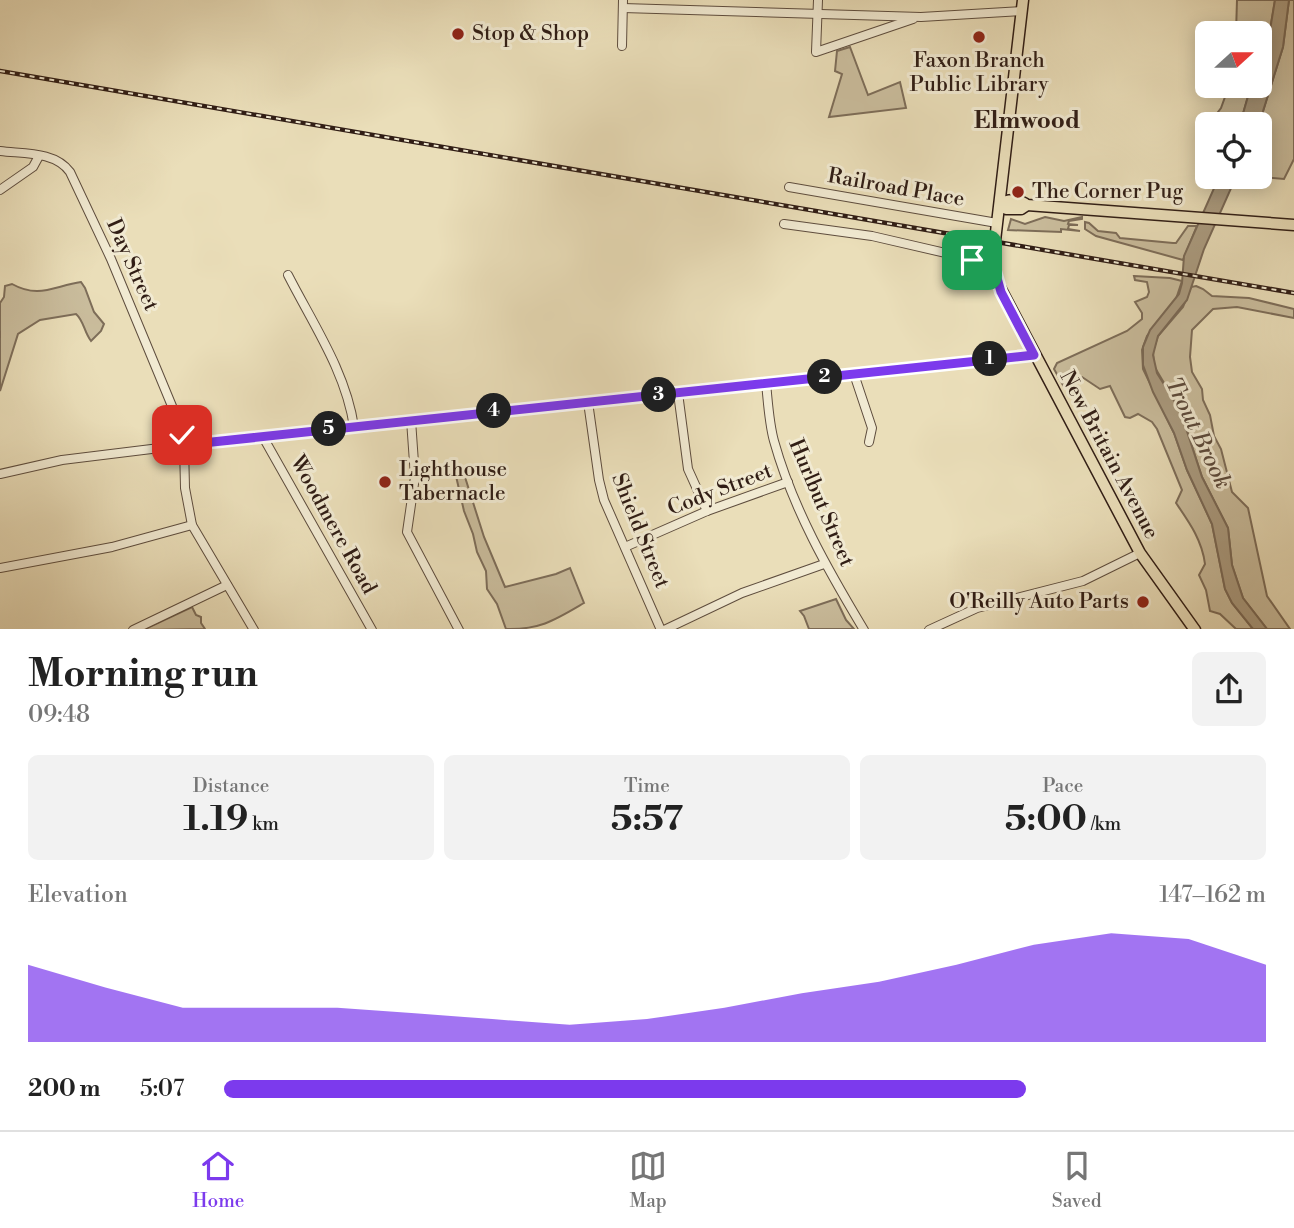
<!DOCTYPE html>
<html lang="en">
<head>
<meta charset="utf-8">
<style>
  body { margin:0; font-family:"Libre Bodoni",serif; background:#f2f2f2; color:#222; height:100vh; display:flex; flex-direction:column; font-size:26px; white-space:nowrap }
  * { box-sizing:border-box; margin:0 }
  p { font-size:23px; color:#767676 }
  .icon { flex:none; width:38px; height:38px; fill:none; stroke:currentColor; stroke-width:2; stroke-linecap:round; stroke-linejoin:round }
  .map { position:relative; height:629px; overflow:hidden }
  .side { display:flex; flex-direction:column; background:#fff; flex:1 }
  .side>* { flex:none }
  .needle { width:46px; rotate:69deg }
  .fabs { position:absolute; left:1195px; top:21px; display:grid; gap:14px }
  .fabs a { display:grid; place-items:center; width:77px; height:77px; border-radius:10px; background:#fff; box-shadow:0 4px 18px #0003; font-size:35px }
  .pin { position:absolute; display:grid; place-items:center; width:60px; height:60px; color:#fff; margin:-30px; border-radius:14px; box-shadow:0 4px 10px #0006 }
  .km { position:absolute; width:35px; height:35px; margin:-18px; border-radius:50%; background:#222; color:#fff; font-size:19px; line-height:35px; text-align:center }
  .round { display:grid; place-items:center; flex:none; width:74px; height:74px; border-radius:10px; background:#f2f2f2 }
  .summary { display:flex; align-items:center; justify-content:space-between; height:119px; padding:0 28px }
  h1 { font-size:38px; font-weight:700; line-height:52px }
  .metrics { display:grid; grid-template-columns:repeat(3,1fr); gap:10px; height:119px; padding:7px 28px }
  .metrics div { display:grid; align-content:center; border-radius:10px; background:#f2f2f2; text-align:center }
  .metrics b { font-size:35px; font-weight:700 }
  .metrics small { font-size:19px; font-weight:400 }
  .metrics p { font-size:19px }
  .chart { height:196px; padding:14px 28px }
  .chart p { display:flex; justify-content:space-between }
  .chart svg { width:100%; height:126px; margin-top:7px; fill:#7c3aed; opacity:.7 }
  ul { padding:0 28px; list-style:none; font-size:23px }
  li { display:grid; grid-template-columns:112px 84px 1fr; align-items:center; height:52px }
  li i { height:18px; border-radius:9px; background:#7c3aed }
  .tabs { display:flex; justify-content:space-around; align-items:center; height:98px; border-top:2px solid #e0e0e0; background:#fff; font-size:19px; color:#767676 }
  .tabs a { display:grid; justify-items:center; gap:4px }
  .tabs .selected { color:#7c3aed }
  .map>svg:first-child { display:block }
</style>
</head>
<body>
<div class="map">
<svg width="1294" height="630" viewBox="0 0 1294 630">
  <rect width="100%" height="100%" fill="#eadeb9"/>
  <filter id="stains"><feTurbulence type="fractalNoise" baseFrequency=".00286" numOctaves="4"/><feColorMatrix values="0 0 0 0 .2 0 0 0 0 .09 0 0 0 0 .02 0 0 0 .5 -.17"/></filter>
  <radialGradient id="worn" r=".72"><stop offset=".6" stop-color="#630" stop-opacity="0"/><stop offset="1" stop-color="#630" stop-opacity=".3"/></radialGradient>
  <g fill="#cabd9d" stroke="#7d6d59" stroke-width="2">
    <polygon points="1237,0 1275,0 1268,42 1260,54 1260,33 1236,33"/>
    <polygon points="1289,0 1294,0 1294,159 1284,179 1260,177 1259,124 1283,47"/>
    <polygon points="850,47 868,95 900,82 906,108 829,117 842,74 835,71 837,51"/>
    <polygon points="1229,86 1251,86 1240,124 1209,124 1221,108"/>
    <polygon points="1045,217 1064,221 1082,217 1082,219 1069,221 1068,224 1078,225 1069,225 1068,229 1080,231 1061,229 1061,232 1008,230 1011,219 1025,224"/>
    <polygon points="1085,222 1089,223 1098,231 1116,233 1120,238 1173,243 1176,243 1188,226 1197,226 1183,260 1096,236 1085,229"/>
    <path d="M 1134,276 L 1170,278 L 1182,281 L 1176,299 L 1147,336 L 1142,350 L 1143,369 L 1174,433 L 1187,470 L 1212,524 L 1225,589 L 1232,603 L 1253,629 L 1236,629 L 1220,614 L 1210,611 L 1206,590 L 1199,575 L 1205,564 C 1202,540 1189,522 1176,503 L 1182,490 L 1157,429 L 1152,422 L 1138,414 L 1130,418 L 1125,417 L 1110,386 L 1100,389 L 1082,377 L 1074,379 L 1064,387 L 1054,369 L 1057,363 L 1127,331 L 1142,319 L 1142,313 L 1135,302 L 1147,297 L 1149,292 L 1147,282 L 1135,280 Z"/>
    <path d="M 81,282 L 85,288 L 94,312 L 104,324 L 101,331 L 91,341 C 84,332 84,321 76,314 L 40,320 L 18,334 L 0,391 L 0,303 L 4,297 L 5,286 L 12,284 C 39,299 54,286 81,282 Z"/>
    <polygon points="1196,286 1203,289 1212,296 1249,298 1294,309 1294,318 1237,307 1213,309 1192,330 1190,357 1192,372 1202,389 1203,400 1210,415 1214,436 1221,449 1232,492 1248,508 1267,596 1290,629 1267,629 1243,598 1232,565 1228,528 1202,477 1180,410 1154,366 1153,351 1158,336 1183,307 1191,287"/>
    <path d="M 460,472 L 464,474 L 484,537 L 505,587 L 556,574 L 570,568 L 584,603 C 555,620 540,630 506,629 L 497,604 L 487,589 L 486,571 L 477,552 L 473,534 L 464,511 L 456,476 Z"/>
    <polygon points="836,599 846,620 854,629 809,629 804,616 800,611"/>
    <polygon points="192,607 196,615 201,617 201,623 205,629 143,630"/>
  </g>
  <g fill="#ab9c81" stroke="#7a6956" stroke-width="2">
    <polygon points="1275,0 1289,0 1283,47 1259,124 1240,124 1251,86 1260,86 1260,54 1268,42"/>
    <polygon points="1219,177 1236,177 1204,249 1187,300 1158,336 1153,355 1157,373 1180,410 1202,477 1228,528 1232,565 1243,598 1267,629 1253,629 1232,603 1225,589 1212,524 1187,470 1174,433 1153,392 1143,365 1143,347 1150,330 1179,294 1182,283 1184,256"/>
  </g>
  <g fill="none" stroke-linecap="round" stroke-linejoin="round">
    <polyline stroke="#7a6956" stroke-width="2" points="0,332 0,337"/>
    <defs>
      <g id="minor">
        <polyline points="818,0 816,52 913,19"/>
        <polyline points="623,8 921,17 1021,11"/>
        <polyline points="622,46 623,0"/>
        <path d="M 0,151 C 23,154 55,151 70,172 L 111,259 L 179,423 L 184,445 L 185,488 L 192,525 L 254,630"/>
        <polyline points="789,187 997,223"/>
        <polyline points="0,190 33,167 39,156"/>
        <polyline points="784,224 872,236 993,264"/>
        <path d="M 288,275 C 313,324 346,372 354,427"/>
        <polyline points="854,374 872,428 869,442"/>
        <path d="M 766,383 C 768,402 769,423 774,441 C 793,509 828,570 864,630"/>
        <polyline points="678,393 688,469 707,511"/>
        <polyline points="588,402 599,480 604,500 661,630"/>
        <polyline points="411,420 415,477 407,532 459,630"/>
        <polyline points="263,437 372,630"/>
        <polyline points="0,474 62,460 184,445 1034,355"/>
        <polyline points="625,547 707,511 788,482"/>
        <polyline points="0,568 112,547 192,525"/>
        <polyline points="133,630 227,585"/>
        <polyline points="664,630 742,593 824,564"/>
        <polyline points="929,630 977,608 1083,581 1140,553"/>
      </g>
      <g id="major">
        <polyline points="1023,0 993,258 995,278 1140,553 1195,630"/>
        <path d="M 1000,204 C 1007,199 1020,199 1027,205 L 1294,225"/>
        <polyline points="1000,204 1006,209 1021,209 1027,205"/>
      </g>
    </defs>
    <use href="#minor" stroke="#5e4d3e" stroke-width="10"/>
    <use href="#major" stroke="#301d15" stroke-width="13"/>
    <use href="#minor" stroke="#f1ead2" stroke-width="8"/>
    <use href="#major" stroke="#eadeb9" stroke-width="10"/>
    <defs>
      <polyline id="rail" points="0,71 1294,293"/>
    </defs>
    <use href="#rail" stroke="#301d15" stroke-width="4.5"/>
    <use href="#rail" stroke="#f1ead2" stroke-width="2" stroke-dasharray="5" stroke-linecap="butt"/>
  </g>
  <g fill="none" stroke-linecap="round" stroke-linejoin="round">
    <defs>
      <polyline id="route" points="182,435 184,445 1034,355 1001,292 993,264 972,260"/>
    </defs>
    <use href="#route" stroke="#fff" stroke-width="14"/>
    <use href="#route" stroke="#7c3aed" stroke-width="9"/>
  </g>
  <g fill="#8f2418" stroke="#f1ead2" stroke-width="2.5">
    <circle cx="458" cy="34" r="7"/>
    <circle cx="979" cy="37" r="7"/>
    <circle cx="1018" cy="192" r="7"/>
    <circle cx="385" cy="482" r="7"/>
    <circle cx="1143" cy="602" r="7"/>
  </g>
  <g text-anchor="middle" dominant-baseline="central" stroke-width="6" stroke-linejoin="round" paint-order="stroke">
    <g font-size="21" fill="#301d15" stroke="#f1ead2" text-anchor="start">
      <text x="472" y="34">Stop &amp; Shop</text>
      <text x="979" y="61" text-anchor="middle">Faxon Branch<tspan x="979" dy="24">Public Library</tspan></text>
      <text x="1032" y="192">The Corner Pug</text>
      <text x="399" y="470">Lighthouse<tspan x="399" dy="24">Tabernacle</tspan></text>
      <text x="1129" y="602" text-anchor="end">O'Reilly Auto Parts</text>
    </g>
    <g font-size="21" fill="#301d15" stroke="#f1ead2">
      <text transform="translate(896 188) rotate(10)">Railroad Place</text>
      <text transform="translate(132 265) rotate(66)">Day Street</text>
      <text transform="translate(1109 455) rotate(62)">New Britain Avenue</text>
      <text transform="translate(720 490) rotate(-21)">Cody Street</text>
      <text transform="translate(821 503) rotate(67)">Hurlbut Street</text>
      <text transform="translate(333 525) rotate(61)">Woodmere Road</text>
      <text transform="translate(640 531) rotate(68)">Shield Street</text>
    </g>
    <g font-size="23" font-style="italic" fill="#5b493b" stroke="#f1ead2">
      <text transform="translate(1198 433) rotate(64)">Trout Brook</text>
    </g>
    <g font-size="24" font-weight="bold" fill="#301d15" stroke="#f1ead2">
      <text x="1027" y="121">Elmwood</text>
    </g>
  </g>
  <rect width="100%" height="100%" filter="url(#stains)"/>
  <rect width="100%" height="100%" fill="url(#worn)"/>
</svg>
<div class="fabs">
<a><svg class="needle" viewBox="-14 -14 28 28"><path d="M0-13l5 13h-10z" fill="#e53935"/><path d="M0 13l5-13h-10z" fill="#767676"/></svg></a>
<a><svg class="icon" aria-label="locate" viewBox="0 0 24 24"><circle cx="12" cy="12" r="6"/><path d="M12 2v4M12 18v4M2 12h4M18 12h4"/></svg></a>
</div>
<div class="pin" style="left:972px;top:260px;background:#1e9e55"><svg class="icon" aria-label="arrive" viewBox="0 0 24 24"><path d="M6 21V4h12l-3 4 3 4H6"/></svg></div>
<div class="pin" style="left:182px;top:435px;background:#d93025"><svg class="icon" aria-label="check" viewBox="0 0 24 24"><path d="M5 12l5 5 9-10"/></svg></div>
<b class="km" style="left:990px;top:359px">1</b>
<b class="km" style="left:825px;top:377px">2</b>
<b class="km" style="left:659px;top:395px">3</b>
<b class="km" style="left:494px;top:411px">4</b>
<b class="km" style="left:329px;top:429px">5</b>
</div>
<section class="side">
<div class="summary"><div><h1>Morning run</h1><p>09:48</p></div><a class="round"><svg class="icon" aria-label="share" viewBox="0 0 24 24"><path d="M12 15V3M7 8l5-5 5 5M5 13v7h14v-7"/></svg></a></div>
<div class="metrics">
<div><p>Distance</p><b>1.19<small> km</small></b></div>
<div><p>Time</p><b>5:57</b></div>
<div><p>Pace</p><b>5:00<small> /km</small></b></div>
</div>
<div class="chart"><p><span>Elevation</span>147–162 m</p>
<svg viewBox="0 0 160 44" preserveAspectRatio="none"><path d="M0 44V17L10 25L20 32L30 32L40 32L50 34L60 36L70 38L80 36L90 32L100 27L110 23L120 17L130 10L140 6L150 8L160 17V44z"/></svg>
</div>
<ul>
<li><b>200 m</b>5:07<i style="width:77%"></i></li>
</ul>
</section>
<nav class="tabs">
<a class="selected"><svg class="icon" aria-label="home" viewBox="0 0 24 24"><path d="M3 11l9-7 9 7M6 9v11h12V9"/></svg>Home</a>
<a><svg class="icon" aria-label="map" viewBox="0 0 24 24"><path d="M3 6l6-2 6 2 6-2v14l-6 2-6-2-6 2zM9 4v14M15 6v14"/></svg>Map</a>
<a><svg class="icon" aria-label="saved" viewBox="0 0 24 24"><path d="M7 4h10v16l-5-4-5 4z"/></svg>Saved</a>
</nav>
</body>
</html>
